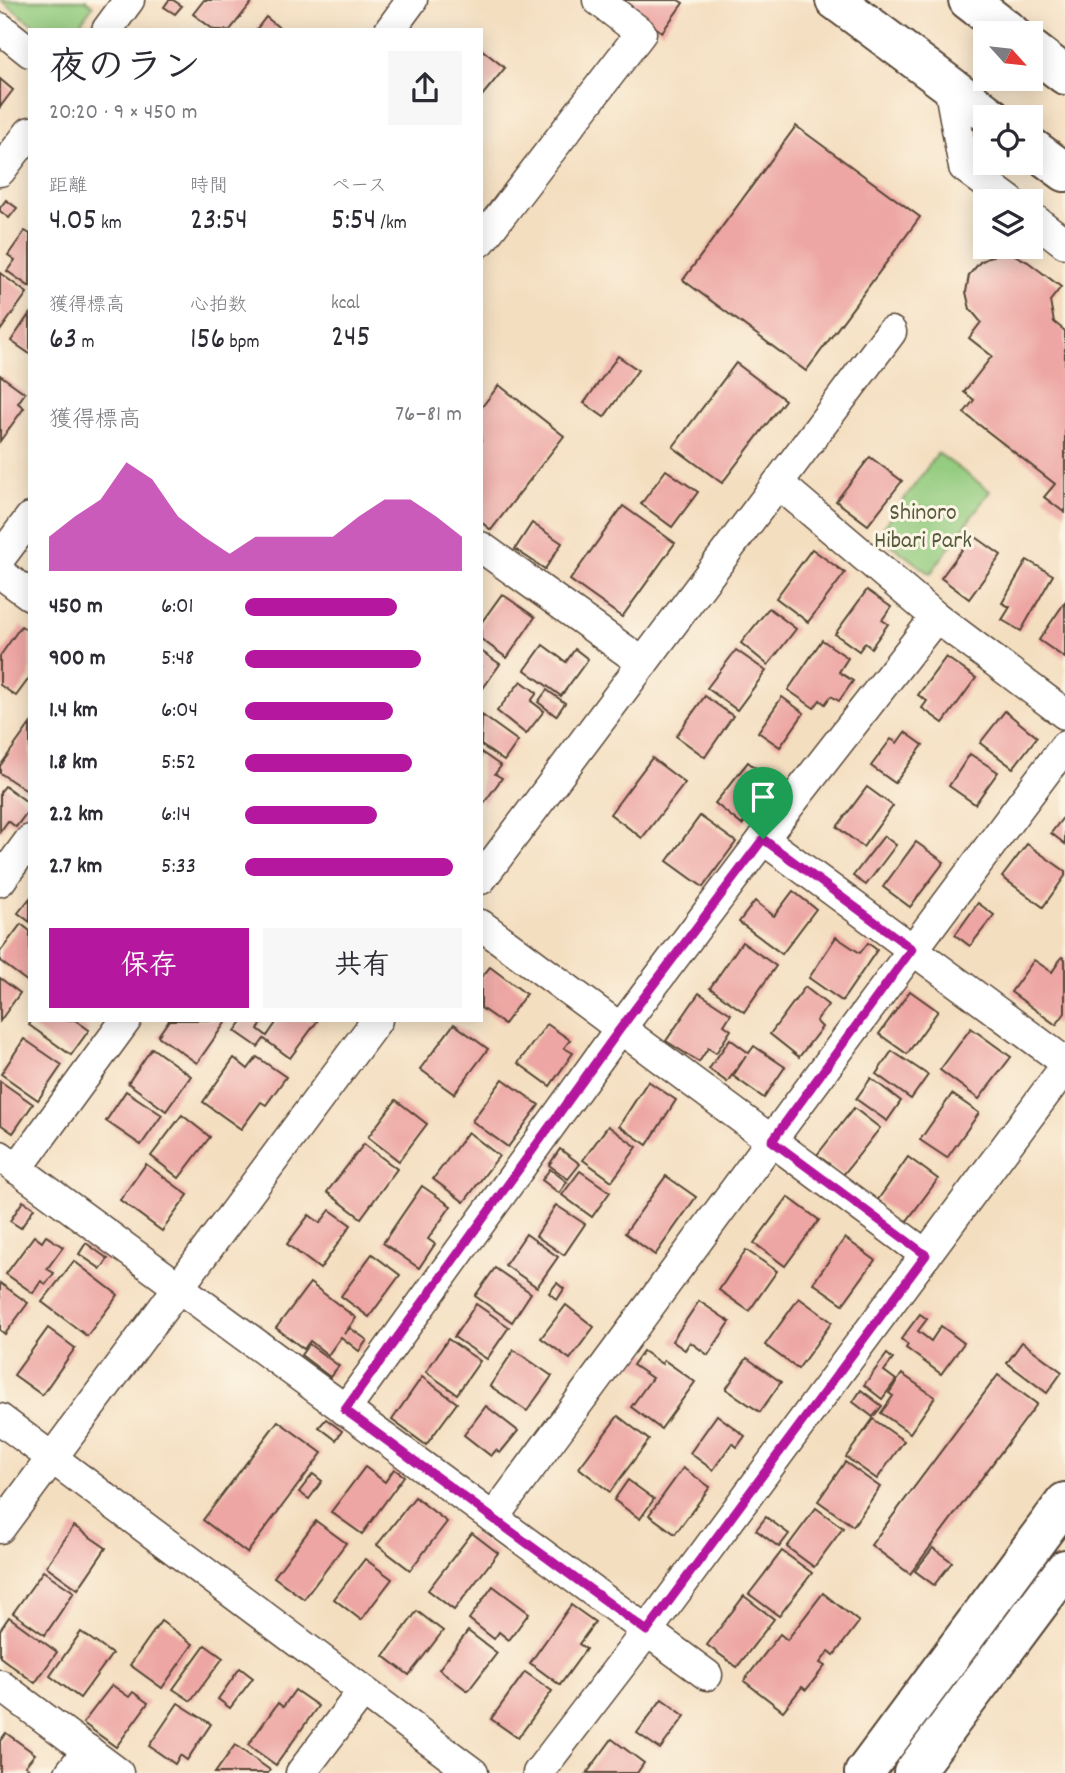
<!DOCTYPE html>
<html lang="ja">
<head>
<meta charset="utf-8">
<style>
  body { margin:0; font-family:Dekko,"Klee One",sans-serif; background:#f7f7f7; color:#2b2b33; height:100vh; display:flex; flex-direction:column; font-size:26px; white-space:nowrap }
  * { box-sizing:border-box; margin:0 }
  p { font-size:23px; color:#7c7c81 }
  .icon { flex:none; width:38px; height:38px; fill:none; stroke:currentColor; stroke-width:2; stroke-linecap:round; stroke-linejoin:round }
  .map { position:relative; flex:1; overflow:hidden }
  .side { position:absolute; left:28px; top:28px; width:455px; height:994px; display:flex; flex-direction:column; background:#fff; border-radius:0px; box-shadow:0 4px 18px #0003 }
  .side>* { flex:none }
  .needle { width:46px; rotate:117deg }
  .controls { position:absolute; left:973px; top:21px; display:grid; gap:14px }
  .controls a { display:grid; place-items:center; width:70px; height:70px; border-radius:0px; background:#fff; box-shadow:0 4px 18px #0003; font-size:35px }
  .pin { position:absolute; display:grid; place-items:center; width:60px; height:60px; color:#fff; margin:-72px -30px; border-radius:50% 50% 50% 0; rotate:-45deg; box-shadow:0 0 7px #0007 }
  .pin .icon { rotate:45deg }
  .round { display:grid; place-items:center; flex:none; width:74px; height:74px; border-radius:0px; background:#f7f7f7 }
  .headline { display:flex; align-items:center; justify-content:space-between; height:119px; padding:0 21px }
  h1 { font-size:38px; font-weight:600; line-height:52px }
  .figures { display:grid; grid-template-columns:repeat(3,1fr); gap:10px; height:119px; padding:7px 21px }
  .figures div { display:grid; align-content:center }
  .figures b { font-size:30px; font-weight:600 }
  .figures small { font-size:19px; font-weight:400 }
  .figures p { font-size:19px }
  .chart { height:196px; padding:14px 21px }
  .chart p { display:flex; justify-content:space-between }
  .chart svg { width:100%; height:126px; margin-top:7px; fill:#b5179e; opacity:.7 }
  .button { display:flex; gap:14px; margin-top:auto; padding:14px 21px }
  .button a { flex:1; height:80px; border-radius:0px; background:#b5179e; color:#fff; font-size:28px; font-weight:600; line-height:80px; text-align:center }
  .button a+a { background:#f7f7f7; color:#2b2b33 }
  ul { padding:0 21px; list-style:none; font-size:23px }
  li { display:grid; grid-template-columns:112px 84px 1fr; align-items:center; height:52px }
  li i { height:18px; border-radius:9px; background:#b5179e }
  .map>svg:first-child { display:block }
</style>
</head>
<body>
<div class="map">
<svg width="1065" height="1773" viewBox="0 0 1065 1773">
  <rect width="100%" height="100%" fill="#fcf5e5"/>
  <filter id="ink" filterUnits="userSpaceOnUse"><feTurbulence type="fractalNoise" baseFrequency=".0143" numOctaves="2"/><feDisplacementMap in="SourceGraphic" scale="14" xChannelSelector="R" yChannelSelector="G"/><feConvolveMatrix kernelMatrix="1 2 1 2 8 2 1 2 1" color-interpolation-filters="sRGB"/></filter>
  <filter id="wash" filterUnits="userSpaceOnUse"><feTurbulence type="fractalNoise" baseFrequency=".00686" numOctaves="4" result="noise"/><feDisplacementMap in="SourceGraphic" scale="28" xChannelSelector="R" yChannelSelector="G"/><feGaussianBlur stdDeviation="1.57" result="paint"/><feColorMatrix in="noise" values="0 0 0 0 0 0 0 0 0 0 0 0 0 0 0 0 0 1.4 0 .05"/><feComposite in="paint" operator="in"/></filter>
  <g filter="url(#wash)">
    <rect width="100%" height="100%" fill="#f4dec0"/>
    <g fill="#94cc80" stroke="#687b4f" stroke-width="2">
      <polygon points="1,0 86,0 93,6 75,30 40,30"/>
      <polygon points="938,453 990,491 930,574 878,535"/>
    </g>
    <g id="blocks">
      <g fill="#eda6a3">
        <polygon points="169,0 173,0 182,6 175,14 164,7"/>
        <polygon points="204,0 249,0 252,2 230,30 214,30 193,14"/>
        <polygon points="617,0 678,0 683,3 662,32"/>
        <polygon points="266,17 282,30 256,30"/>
        <polygon points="481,49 505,68 481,97"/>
        <polygon points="0,79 13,90 0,107"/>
        <polygon points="796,126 920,217 806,371 683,280"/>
        <polygon points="6,200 17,208 9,218 0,211 0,208"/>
        <polygon points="25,231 30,234 30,287 7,271 15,260 8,255"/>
        <polygon points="996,254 1013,254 1028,262 1061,287 1050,301 1054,322 1065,331 1065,513 1044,497 1055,484 964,413 974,400 964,392 992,356 969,338 981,322 970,309 966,292 969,275 980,262"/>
        <polygon points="0,273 27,293 0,331"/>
        <polygon points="30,313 30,354 11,341"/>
        <polygon points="618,356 638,370 604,417 584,403"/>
        <polygon points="736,363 785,400 722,483 673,447"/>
        <polygon points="0,375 25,393 18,403 24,408 0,441"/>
        <polygon points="499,385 564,436 491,530 481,522 481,408"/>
        <polygon points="870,457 902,481 868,525 836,501"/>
        <polygon points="666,470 698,492 672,527 641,504"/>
        <polygon points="623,506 675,543 622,617 570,580"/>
        <polygon points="532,523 562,543 545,569 515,549"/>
        <polygon points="973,535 1001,555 969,599 941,578"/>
        <polygon points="812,549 845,573 808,622 776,598"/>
        <polygon points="1027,560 1053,575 1021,631 1002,620 1010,607 1002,603"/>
        <polygon points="867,590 891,607 882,620 888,624 871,648 865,643 859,651 835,634"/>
        <polygon points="502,594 535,617 507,658 481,639 481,623"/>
        <polygon points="1065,602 1065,658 1039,640"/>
        <polygon points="769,608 796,629 768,665 741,643"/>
        <polygon points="21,626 30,632 30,677 16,696 0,685 0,656"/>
        <polygon points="822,640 848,658 839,672 853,681 839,701 831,696 825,704 820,700 814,708 788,690"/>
        <polygon points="543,645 566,662 575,649 588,659 561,696 525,670"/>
        <polygon points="736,650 766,671 737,710 707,688"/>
        <polygon points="481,651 500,664 481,691"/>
        <polygon points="946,657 976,678 943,723 922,708 927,701 918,695"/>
        <polygon points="521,681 537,693 531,701 544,711 526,734 497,711"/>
        <polygon points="547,690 565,703 556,716 538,702"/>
        <polygon points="705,696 733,716 705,757 676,736"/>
        <polygon points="782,697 804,713 780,747 758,732"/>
        <polygon points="1005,711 1037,737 1013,768 980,743"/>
        <polygon points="482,715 518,741 504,761 481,745"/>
        <polygon points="30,724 30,793 0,773 0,766"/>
        <polygon points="905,732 923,745 895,783 871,766 891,739 897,743"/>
        <polygon points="481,752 501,766 495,774 502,778 484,803 481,801"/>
        <polygon points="970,754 998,772 975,804 949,786"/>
        <polygon points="652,758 685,783 642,838 610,814"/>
        <polygon points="748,762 775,784 742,825 715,803"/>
        <polygon points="5,786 30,804 30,808 16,827 8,821 0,832 0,792"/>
        <polygon points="867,787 893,806 863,847 837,827"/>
        <polygon points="1065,815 1065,844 1051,833"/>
        <polygon points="700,816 736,842 703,887 667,861"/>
        <polygon points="884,836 896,845 866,885 853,876"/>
        <polygon points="916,842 944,862 910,907 883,887"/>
        <polygon points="1027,844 1065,871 1065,876 1043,907 1002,877"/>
        <polygon points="793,891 816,909 782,954 739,922 755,901 774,916"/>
        <polygon points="30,898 30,922 18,913"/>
        <polygon points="978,903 994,915 970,946 955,935"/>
        <polygon points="21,924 30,931 30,980 28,982 0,961 0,952"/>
        <polygon points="836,937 860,953 868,943 877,950 842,1001 809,978"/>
        <polygon points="742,942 776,966 744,1012 710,988"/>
        <polygon points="1062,957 1065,959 1065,1013 1056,1025 1011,992 1034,960 1052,972"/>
        <polygon points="490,967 526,994 504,1024 481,1008 481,978"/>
        <polygon points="0,978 20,993 0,1021"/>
        <polygon points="805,987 828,1005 816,1021 822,1027 799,1057 770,1034"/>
        <polygon points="910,991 938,1011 907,1054 879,1034"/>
        <polygon points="699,993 731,1014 724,1025 731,1030 716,1053 708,1048 699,1062 666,1041"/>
        <polygon points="32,1020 75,1020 89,1030 71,1055 29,1025"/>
        <polygon points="169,1020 227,1020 197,1063 158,1036"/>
        <polygon points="243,1020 264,1020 258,1029 267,1036 278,1020 318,1020 290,1058 264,1039 258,1047 235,1031"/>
        <polygon points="454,1024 488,1049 454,1094 420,1069"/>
        <polygon points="547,1024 570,1040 564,1048 573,1053 550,1086 518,1063"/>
        <polygon points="971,1028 1011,1057 979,1099 940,1070"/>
        <polygon points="24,1039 62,1065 38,1100 1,1074"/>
        <polygon points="730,1039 749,1053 754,1046 785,1067 764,1098 733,1076 746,1056 727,1082 709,1069"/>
        <polygon points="152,1048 191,1076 166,1111 128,1083"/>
        <polygon points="892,1051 928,1075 911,1099 876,1074"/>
        <polygon points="257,1057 286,1077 266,1105 261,1102 241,1129 203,1102 234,1058 248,1069"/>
        <polygon points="871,1078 901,1101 887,1121 856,1099"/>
        <polygon points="503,1079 539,1105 508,1147 472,1121"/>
        <polygon points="0,1081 33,1104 13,1133 0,1124"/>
        <polygon points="648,1081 676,1100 647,1145 619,1126"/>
        <polygon points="126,1091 162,1115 141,1145 106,1121"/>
        <polygon points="952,1094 979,1113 947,1158 920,1140"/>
        <polygon points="396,1100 427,1124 399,1161 368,1137"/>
        <polygon points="854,1108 880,1128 843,1175 817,1155"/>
        <polygon points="182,1115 210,1137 179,1178 151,1156"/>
        <polygon points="608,1126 637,1147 612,1181 583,1160"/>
        <polygon points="468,1132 499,1156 464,1202 433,1179"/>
        <polygon points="364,1144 397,1169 361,1218 327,1192"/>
        <polygon points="560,1149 580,1164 568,1179 549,1165"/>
        <polygon points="908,1157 938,1179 906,1222 877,1201"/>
        <polygon points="146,1164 188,1195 162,1231 120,1200"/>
        <polygon points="550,1169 567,1182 559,1193 542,1180"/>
        <polygon points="580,1171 610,1192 592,1217 562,1195"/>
        <polygon points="666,1176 696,1197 655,1255 625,1233"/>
        <polygon points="422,1186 451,1206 428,1239 435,1244 419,1268 383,1243"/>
        <polygon points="788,1197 819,1220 785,1266 754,1243"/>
        <polygon points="23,1201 34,1208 21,1228 10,1221"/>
        <polygon points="556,1205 585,1224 564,1255 536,1236"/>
        <polygon points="330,1210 351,1225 320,1269 287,1244 309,1215 320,1223"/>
        <polygon points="526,1234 558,1257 537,1287 505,1265"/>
        <polygon points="34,1236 42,1242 46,1236 63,1247 47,1269 54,1273 46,1284 41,1281 33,1293 6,1274"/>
        <polygon points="845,1238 875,1260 843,1304 813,1283"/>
        <polygon points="86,1243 108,1259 101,1269 79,1254"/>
        <polygon points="746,1250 777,1271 749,1311 719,1290"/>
        <polygon points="372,1254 400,1275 369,1317 341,1296"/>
        <polygon points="74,1261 118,1295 87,1336 42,1302"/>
        <polygon points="495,1268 531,1293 512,1322 475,1296"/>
        <polygon points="0,1283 28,1303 5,1334 0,1330"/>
        <polygon points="310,1283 356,1318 344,1334 350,1328 367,1340 359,1351 341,1337 328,1355 310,1341 304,1349 276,1328"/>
        <polygon points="557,1283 564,1289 557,1300 549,1293"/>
        <polygon points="799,1298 832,1322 798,1369 765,1345"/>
        <polygon points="699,1301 730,1322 708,1355 690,1342 685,1350 672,1341"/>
        <polygon points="476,1304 509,1327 487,1359 454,1337"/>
        <polygon points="566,1305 594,1327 570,1359 541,1338"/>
        <polygon points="920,1314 927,1319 918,1331 931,1341 941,1326 964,1343 941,1374 906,1348 908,1345 901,1339"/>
        <polygon points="48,1328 75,1348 42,1395 14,1375"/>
        <polygon points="448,1339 480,1361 457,1394 426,1372"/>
        <polygon points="1022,1342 1062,1372 1047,1393 1007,1363"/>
        <polygon points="309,1344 339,1366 330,1377 301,1355"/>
        <polygon points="514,1350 552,1376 527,1411 490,1386"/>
        <polygon points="643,1351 662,1364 664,1360 695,1382 661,1429 631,1407 652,1378 633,1365"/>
        <polygon points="887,1354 893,1359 884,1371 896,1380 882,1399 864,1385"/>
        <polygon points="747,1358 781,1382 760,1412 726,1389"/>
        <polygon points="902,1374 935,1397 910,1433 881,1413 893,1396 889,1393"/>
        <polygon points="998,1375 1037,1404 910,1574 871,1545"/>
        <polygon points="422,1377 457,1403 426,1445 392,1420"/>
        <polygon points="861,1390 882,1406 873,1417 853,1402"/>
        <polygon points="486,1406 518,1431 500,1453 496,1450 491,1456 464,1435"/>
        <polygon points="717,1415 745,1436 737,1447 732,1443 713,1470 690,1453"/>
        <polygon points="618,1416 649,1440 610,1492 579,1468"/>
        <polygon points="326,1419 342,1431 336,1440 319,1427"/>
        <polygon points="873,1419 904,1441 877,1479 846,1457"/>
        <polygon points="278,1421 322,1453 247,1553 203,1520"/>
        <polygon points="845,1462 880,1487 853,1526 818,1501"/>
        <polygon points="365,1467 385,1482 394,1469 404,1476 362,1534 331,1512"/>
        <polygon points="683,1468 710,1487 675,1534 649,1515"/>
        <polygon points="313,1474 322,1481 309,1499 299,1492"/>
        <polygon points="628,1480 654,1499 640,1519 614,1500"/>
        <polygon points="415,1497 447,1522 410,1570 377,1545"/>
        <polygon points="816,1508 843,1528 814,1567 787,1547"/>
        <polygon points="766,1517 789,1534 779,1547 756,1530"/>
        <polygon points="316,1521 346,1543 304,1599 274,1577"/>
        <polygon points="74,1526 106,1548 78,1589 46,1566"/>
        <polygon points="472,1533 498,1553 454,1610 428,1590"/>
        <polygon points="933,1548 952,1562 934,1585 915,1571"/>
        <polygon points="782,1551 812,1573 779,1616 749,1594"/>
        <polygon points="365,1559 392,1579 361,1620 334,1599"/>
        <polygon points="43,1571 74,1592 45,1635 13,1613"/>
        <polygon points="493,1586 529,1613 509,1640 499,1632 494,1639 469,1619"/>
        <polygon points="823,1593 859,1622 834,1655 829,1651 820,1663 825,1666 806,1690 802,1687 783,1711 744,1681 780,1634 787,1640"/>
        <polygon points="744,1596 774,1619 737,1667 707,1645"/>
        <polygon points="571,1605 595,1622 579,1644 586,1649 560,1685 530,1663"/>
        <polygon points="417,1611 443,1631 409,1675 384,1656"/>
        <polygon points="9,1617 57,1652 35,1683 0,1657 0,1630"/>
        <polygon points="161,1621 193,1644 162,1688 130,1665"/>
        <polygon points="468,1631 497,1653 468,1691 439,1669"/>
        <polygon points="81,1632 112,1654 80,1698 50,1676"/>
        <polygon points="205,1645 223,1658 191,1701 173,1689"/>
        <polygon points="240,1668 253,1678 230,1708 218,1699"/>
        <polygon points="525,1672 552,1691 518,1738 491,1719"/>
        <polygon points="112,1685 129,1697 133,1692 148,1703 116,1747 83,1723"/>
        <polygon points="295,1690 318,1706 276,1765 248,1745 278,1703 283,1707"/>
        <polygon points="662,1699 685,1716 660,1749 637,1733"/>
        <polygon points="178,1703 211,1724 187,1760 180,1755 175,1764 149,1746"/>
        <polygon points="6,1733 35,1754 25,1766 35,1773 0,1773 0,1741"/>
        <polygon points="612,1739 644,1763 637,1773 587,1773"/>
        <polygon points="235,1745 270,1770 268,1773 215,1773"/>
      </g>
    </g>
  </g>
  <g filter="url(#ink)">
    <use href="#blocks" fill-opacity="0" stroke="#574536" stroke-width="2"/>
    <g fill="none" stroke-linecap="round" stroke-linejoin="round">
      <defs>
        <g id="street">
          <polyline points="0,28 30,52"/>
          <polyline points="107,30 129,0"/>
          <polyline points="390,30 412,0"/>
          <polyline points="949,85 964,167 1010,201"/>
          <polyline points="0,171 30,132"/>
          <polyline points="1031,217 1065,243"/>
          <polyline points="481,241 641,33 598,0"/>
          <polyline points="778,483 936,617 1065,714"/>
          <polyline points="481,547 643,663"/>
          <polyline points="0,558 30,518"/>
          <polyline points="0,573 30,595"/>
          <polyline points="763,839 1065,1062"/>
          <polyline points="481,879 891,332"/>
          <polyline points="0,881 30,840"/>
          <polyline points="481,925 926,1255"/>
          <polyline points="0,1156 707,1675"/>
          <polyline points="17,1169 126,1020"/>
          <polyline points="345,1410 620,1029 763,839 936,617"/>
          <polyline points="0,1419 473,1773"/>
          <path d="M 493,1518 C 683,1261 872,1002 1065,746"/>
          <polyline points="0,1528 377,1020"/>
          <polyline points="0,1685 118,1773"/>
          <polyline points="70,1773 88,1750"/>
          <polyline points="301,1773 363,1691"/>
          <polyline points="538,1773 647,1631 1065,1067"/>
        </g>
        <g id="primary">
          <polyline points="864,1773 1065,1502"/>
          <polyline points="913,1773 1065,1569"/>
        </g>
        <g id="highway">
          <polyline points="835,0 992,117"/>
          <polyline points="968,0 1011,33"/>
          <polyline points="1031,49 1065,75"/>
          <polyline points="1031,147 1065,172"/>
        </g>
      </defs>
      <use href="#street" stroke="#574536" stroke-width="33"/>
      <use href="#primary" stroke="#574536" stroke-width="42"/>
      <use href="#highway" stroke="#574536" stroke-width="42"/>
      <use href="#street" stroke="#fff" stroke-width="30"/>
      <use href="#primary" stroke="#fff" stroke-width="38"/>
      <use href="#highway" stroke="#fff" stroke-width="38"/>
    </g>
  </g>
  <g fill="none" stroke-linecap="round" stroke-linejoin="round" filter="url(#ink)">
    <defs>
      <polygon id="route" points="763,839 912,949 772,1141 926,1255 647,1631 345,1410 620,1029"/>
    </defs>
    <use href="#route" stroke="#fff" stroke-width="14"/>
    <use href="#route" stroke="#b5179e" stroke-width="9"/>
  </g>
  <g text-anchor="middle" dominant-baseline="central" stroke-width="6" stroke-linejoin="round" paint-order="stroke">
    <g font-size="24" fill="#565b3b" stroke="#fcf5e5">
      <text x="923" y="514">Shinoro<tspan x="923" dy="28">Hibari Park</tspan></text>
    </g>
  </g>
</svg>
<div class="controls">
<a><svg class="needle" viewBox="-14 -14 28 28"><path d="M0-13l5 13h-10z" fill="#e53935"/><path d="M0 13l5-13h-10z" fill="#7c7c81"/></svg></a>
<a><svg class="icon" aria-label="locate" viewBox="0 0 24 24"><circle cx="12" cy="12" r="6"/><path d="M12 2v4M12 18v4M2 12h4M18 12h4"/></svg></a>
<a><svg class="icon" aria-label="layers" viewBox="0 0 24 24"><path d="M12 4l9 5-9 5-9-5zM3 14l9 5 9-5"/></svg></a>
</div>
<div class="pin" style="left:763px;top:839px;background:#1e9e55"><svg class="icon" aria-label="arrive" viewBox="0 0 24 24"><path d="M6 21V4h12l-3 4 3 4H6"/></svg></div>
<section class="side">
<div class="headline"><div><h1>夜のラン</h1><p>20:20 · 9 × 450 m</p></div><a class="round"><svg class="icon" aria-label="share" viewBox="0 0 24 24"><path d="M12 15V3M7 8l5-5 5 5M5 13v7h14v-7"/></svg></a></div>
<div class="figures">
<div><p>距離</p><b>4.05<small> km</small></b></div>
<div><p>時間</p><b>23:54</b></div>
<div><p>ペース</p><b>5:54<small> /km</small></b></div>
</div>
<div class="figures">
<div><p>獲得標高</p><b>63<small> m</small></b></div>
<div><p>心拍数</p><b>156<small> bpm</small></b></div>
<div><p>kcal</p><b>245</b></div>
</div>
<div class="chart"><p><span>獲得標高</span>76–81 m</p>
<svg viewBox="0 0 160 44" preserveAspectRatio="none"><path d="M0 44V32L10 25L20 19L30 6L40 12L50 25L60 32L70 38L80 32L90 32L100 32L110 32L120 25L130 19L140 19L150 25L160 32V44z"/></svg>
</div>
<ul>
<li><b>450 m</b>6:01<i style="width:70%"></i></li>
<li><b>900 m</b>5:48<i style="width:81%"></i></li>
<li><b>1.4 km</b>6:04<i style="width:68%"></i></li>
<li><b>1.8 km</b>5:52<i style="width:77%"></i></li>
<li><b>2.2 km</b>6:14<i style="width:61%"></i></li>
<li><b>2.7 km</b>5:33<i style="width:96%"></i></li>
</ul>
<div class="button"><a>保存</a><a>共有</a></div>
</section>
</div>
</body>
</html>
